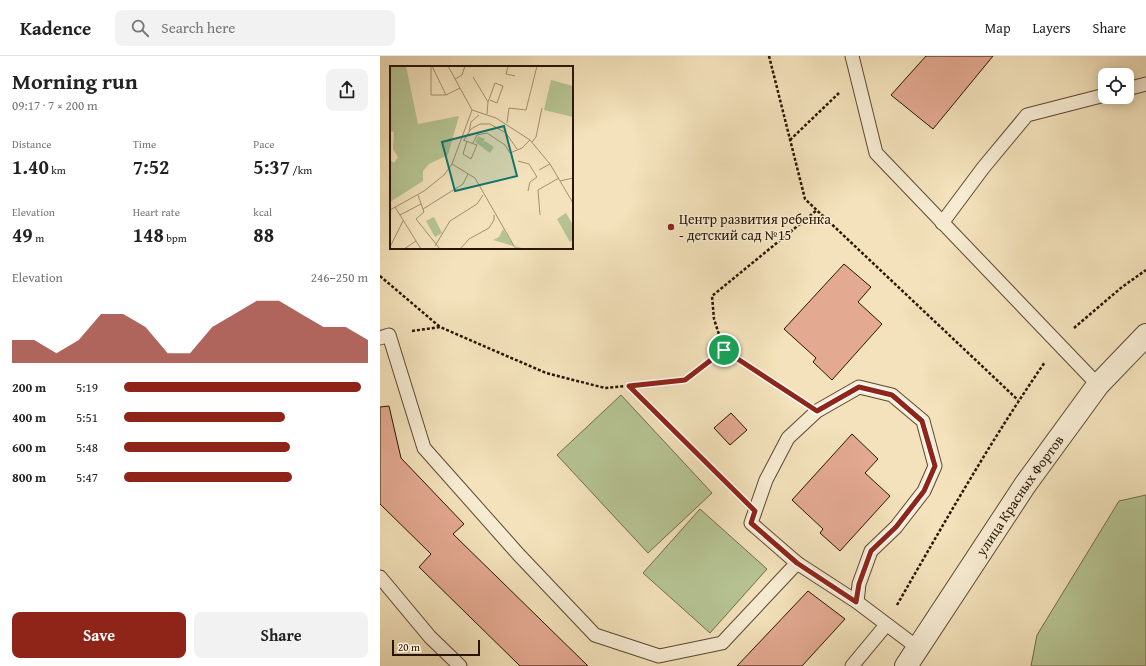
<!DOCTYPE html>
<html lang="en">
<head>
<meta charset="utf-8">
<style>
  body { margin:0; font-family:"Gentium Book Plus",serif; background:#f2f2f2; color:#222; height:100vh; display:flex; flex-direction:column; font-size:15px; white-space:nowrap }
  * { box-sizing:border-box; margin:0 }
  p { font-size:13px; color:#767676 }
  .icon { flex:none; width:22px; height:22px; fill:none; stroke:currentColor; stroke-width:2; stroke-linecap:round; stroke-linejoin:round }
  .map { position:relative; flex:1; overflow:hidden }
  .details { display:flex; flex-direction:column; background:#fff; width:380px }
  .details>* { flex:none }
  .controls { position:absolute; left:718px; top:12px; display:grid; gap:8px }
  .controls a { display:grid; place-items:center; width:36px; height:36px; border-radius:8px; background:#fff; box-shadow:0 2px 10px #0003; font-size:20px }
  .scale { position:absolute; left:12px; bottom:10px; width:88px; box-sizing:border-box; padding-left:4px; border:2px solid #291402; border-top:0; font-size:11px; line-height:14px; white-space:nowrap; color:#291402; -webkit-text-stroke:3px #f7ecd3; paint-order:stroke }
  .pin { position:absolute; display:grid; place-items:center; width:34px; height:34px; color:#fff; margin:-17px; border:2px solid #fff; border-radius:50%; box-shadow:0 1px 4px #0007 }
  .round { display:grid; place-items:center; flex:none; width:42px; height:42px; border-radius:8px; background:#f2f2f2 }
  .head { display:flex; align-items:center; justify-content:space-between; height:68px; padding:0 12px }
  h1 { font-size:22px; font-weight:700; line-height:30px }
  .metrics { display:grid; grid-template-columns:repeat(3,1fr); gap:6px; height:68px; padding:4px 12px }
  .metrics div { display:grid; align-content:center }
  .metrics b { font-size:20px; font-weight:700 }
  .metrics small { font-size:11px; font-weight:400 }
  .metrics p { font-size:11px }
  .chart { height:112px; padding:8px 12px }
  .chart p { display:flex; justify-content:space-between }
  .chart svg { width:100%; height:72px; margin-top:4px; fill:#8f2418; opacity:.7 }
  .primary-button { display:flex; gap:8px; margin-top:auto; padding:8px 12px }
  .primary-button a { flex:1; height:46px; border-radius:8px; background:#8f2418; color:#fff; font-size:16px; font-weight:700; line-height:46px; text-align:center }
  .primary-button a+a { background:#f2f2f2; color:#222 }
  ul { padding:0 12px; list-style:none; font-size:13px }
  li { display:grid; grid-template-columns:64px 48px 1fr; align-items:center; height:30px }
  li i { height:10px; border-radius:5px; background:#8f2418 }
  header { display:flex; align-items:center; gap:24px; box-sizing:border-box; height:56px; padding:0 20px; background:#fff; border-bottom:1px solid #e0e0e0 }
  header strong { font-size:19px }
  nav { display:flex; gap:22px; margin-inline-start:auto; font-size:14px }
  .search { width:280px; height:36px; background:#f2f2f2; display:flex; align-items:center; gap:10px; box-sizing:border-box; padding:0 14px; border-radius:8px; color:#767676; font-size:15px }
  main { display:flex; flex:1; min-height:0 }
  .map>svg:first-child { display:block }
</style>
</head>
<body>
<header>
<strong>Kadence</strong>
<div class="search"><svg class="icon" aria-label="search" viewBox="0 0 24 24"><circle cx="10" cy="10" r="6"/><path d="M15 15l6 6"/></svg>Search here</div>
<nav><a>Map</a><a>Layers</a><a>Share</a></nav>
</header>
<main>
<section class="details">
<div class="head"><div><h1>Morning run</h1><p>09:17 · 7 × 200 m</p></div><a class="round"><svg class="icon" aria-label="share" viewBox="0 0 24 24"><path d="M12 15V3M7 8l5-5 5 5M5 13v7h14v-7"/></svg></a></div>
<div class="metrics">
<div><p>Distance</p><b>1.40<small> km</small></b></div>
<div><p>Time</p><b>7:52</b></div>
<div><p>Pace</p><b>5:37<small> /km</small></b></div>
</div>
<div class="metrics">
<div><p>Elevation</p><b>49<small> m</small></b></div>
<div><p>Heart rate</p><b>148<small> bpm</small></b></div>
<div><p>kcal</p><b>88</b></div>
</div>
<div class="chart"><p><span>Elevation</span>246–250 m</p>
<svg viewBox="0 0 160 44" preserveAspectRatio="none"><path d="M0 44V30L10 30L20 38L30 30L40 14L50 14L60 22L70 38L80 38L90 22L100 14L110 6L120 6L130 14L140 22L150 22L160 30V44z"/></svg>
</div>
<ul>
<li><b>200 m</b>5:19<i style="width:97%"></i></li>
<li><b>400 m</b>5:51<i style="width:66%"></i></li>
<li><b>600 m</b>5:48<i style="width:68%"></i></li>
<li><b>800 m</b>5:47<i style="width:69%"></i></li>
</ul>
<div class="primary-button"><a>Save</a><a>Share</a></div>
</section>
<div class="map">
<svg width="766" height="610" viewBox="0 0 766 610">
  <rect width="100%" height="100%" fill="#f3e2bb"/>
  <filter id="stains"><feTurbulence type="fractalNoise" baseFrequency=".005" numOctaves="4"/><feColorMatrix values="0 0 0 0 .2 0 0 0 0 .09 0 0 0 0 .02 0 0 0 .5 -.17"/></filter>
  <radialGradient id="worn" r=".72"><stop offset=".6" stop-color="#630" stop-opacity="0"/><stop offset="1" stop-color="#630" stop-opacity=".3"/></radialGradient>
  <g fill="#b6c493" stroke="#706c4a">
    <polygon points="241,339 332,437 268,497 177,399"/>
    <polygon points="766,439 766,610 651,610 657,579 739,445"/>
    <polygon points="320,453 387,513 330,577 263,517"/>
  </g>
  <g fill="#e3a991" stroke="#291402">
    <polygon points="546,0 613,0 553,73 511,39"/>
    <polygon points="464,208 491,231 478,246 502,268 452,324 433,306 436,302 404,273"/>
    <polygon points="9,350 21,402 84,468 73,478 208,610 140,610 39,511 51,498 0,448 0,351"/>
    <polygon points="351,357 367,374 350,389 334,372"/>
    <polygon points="472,378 498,403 485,417 510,440 460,495 440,477 443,473 412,444"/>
    <polygon points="428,535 465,563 422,610 357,610"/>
  </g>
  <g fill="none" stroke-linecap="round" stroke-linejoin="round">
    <defs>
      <g id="service">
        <polyline points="472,0 496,97 718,329"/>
        <polyline points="747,33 766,28"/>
        <polyline points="562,167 603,112 647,59 725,39"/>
        <polyline points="0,282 9,279 44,392 139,499 215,579 279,600 342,587 417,507"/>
        <polyline points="0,521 50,581 80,610"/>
        <polyline points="477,546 479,528 491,495 516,471 544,435 555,410 543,365 512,339 479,331 437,355 408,382 386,424 371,467 417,507 477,546 538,592"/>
        <polyline points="472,610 506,569"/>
      </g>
      <g id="tertiary">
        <path id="s1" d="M 526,610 L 645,429 L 718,329 L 766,279"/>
      </g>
    </defs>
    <use href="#service" stroke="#5c4830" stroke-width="15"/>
    <use href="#tertiary" stroke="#5c4830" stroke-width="24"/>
    <g stroke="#291402" stroke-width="2.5" stroke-dasharray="3 2" stroke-linecap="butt">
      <polyline points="389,0 425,143 638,344"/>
      <polyline points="410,84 459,37"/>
      <polyline points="0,220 60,271"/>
      <polyline points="694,272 742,231 766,214"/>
      <polyline points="32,275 60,271 166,317 225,332 305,324 344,294"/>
      <polyline points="249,330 358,438"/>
      <polyline points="418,342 344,294 334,263 332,240 437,154"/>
      <path d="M 517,549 C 564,467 611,384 665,306"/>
    </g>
    <use href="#service" stroke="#f7ecd3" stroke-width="13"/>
    <use href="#tertiary" stroke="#f7ecd3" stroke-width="22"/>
  </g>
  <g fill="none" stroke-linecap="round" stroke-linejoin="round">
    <defs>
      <polygon id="route" points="344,294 437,355 479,331 512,339 542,365 555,410 544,435 516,471 491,495 479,528 476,546 417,507 371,467 375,455 249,330 305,324"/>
    </defs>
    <use href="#route" stroke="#fff" stroke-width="8"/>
    <use href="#route" stroke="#8f2418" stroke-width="5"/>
  </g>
  <circle fill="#8f2418" stroke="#f7ecd3" stroke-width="1.5" cx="291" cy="171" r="4"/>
  <g text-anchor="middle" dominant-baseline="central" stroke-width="3" stroke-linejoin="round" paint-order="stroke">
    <g font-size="14" fill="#291402" stroke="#f7ecd3" text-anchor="start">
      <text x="299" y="163">Центр развития ребенка<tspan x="299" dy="16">- детский сад №15</tspan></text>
    </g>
    <g font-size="14" fill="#291402" stroke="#f7ecd3">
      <text stroke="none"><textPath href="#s1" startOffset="205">улица Красных Фортов</textPath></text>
    </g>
  </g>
  <g transform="translate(10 10)">
    <rect width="183" height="183" fill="#f3e2bb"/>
    <path d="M 0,0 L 16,0 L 28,58 L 69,50 L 58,89 L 39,98 L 33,105 L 33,115 L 0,136 L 0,94 L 4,97 L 8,91 L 3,83 L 4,66 L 0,65 ZM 161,14 L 183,20 L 183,51 L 154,44 ZM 88,70 L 95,73 L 93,77 L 95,75 L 104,81 L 100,87 L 85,76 ZM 176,147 L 183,159 L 183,174 L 180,176 L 167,153 ZM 44,151 L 52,167 L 45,171 L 36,155 ZM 113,163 L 124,180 L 136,183 L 125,183 L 123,180 L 103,174 L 109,171 Z" fill="#b6c493"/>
    <path fill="none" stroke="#a29071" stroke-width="1" d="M 41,0 L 41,29 L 56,29 L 70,22M 42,0 L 56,29M 58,0 L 82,44M 118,0 L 116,8 L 125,10M 83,11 L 98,36 L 97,48M 65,13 L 72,9 L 75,0M 98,36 L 105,17 L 113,20 L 107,37 L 100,34M 82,44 L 106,52 L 140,74 L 160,98 L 183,137M 117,57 L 119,42 L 136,44 L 147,0M 79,65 L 81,56 L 89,49M 73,74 L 87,79 L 81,93 L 73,88 L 77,75M 74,74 L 81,63 L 90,58 L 100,58 L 116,67 L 127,83M 142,76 L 146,71 L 152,42M 83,77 L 87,69 L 97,67 L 115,79 L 120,87 L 132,82 L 140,74M 128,95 L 139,98 L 147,111 L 140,116 L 138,125M 62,98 L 85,112 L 124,180M 149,104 L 160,98M 170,115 L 183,112M 28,129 L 34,146 L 26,153 L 50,183M 5,141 L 31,183M 33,143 L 73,118 L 78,108M 0,144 L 34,125 L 54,109 L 62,98 L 82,44M 10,149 L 31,138M 150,149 L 148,124 L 169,112M 45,180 L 60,155 L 87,138 L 93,129M 0,181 L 13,155M 14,183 L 26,175M 70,183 L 79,173 L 99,162 L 104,154 L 104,149"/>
    <path fill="#0f766e" fill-opacity="0.15" stroke="#0f766e" stroke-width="2" d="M 114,60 L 127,110 L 65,125 L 52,76 Z"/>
    <rect width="183" height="183" fill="none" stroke="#291402" stroke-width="2"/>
  </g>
  <rect width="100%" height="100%" filter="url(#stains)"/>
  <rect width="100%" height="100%" fill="url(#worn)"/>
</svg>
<div class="controls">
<a><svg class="icon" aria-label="locate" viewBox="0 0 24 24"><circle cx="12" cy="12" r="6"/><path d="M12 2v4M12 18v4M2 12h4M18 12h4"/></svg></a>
</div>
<div class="scale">20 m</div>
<div class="pin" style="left:344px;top:294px;background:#1e9e55"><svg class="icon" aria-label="arrive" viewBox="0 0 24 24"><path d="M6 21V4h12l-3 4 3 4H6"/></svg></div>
</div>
</main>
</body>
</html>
